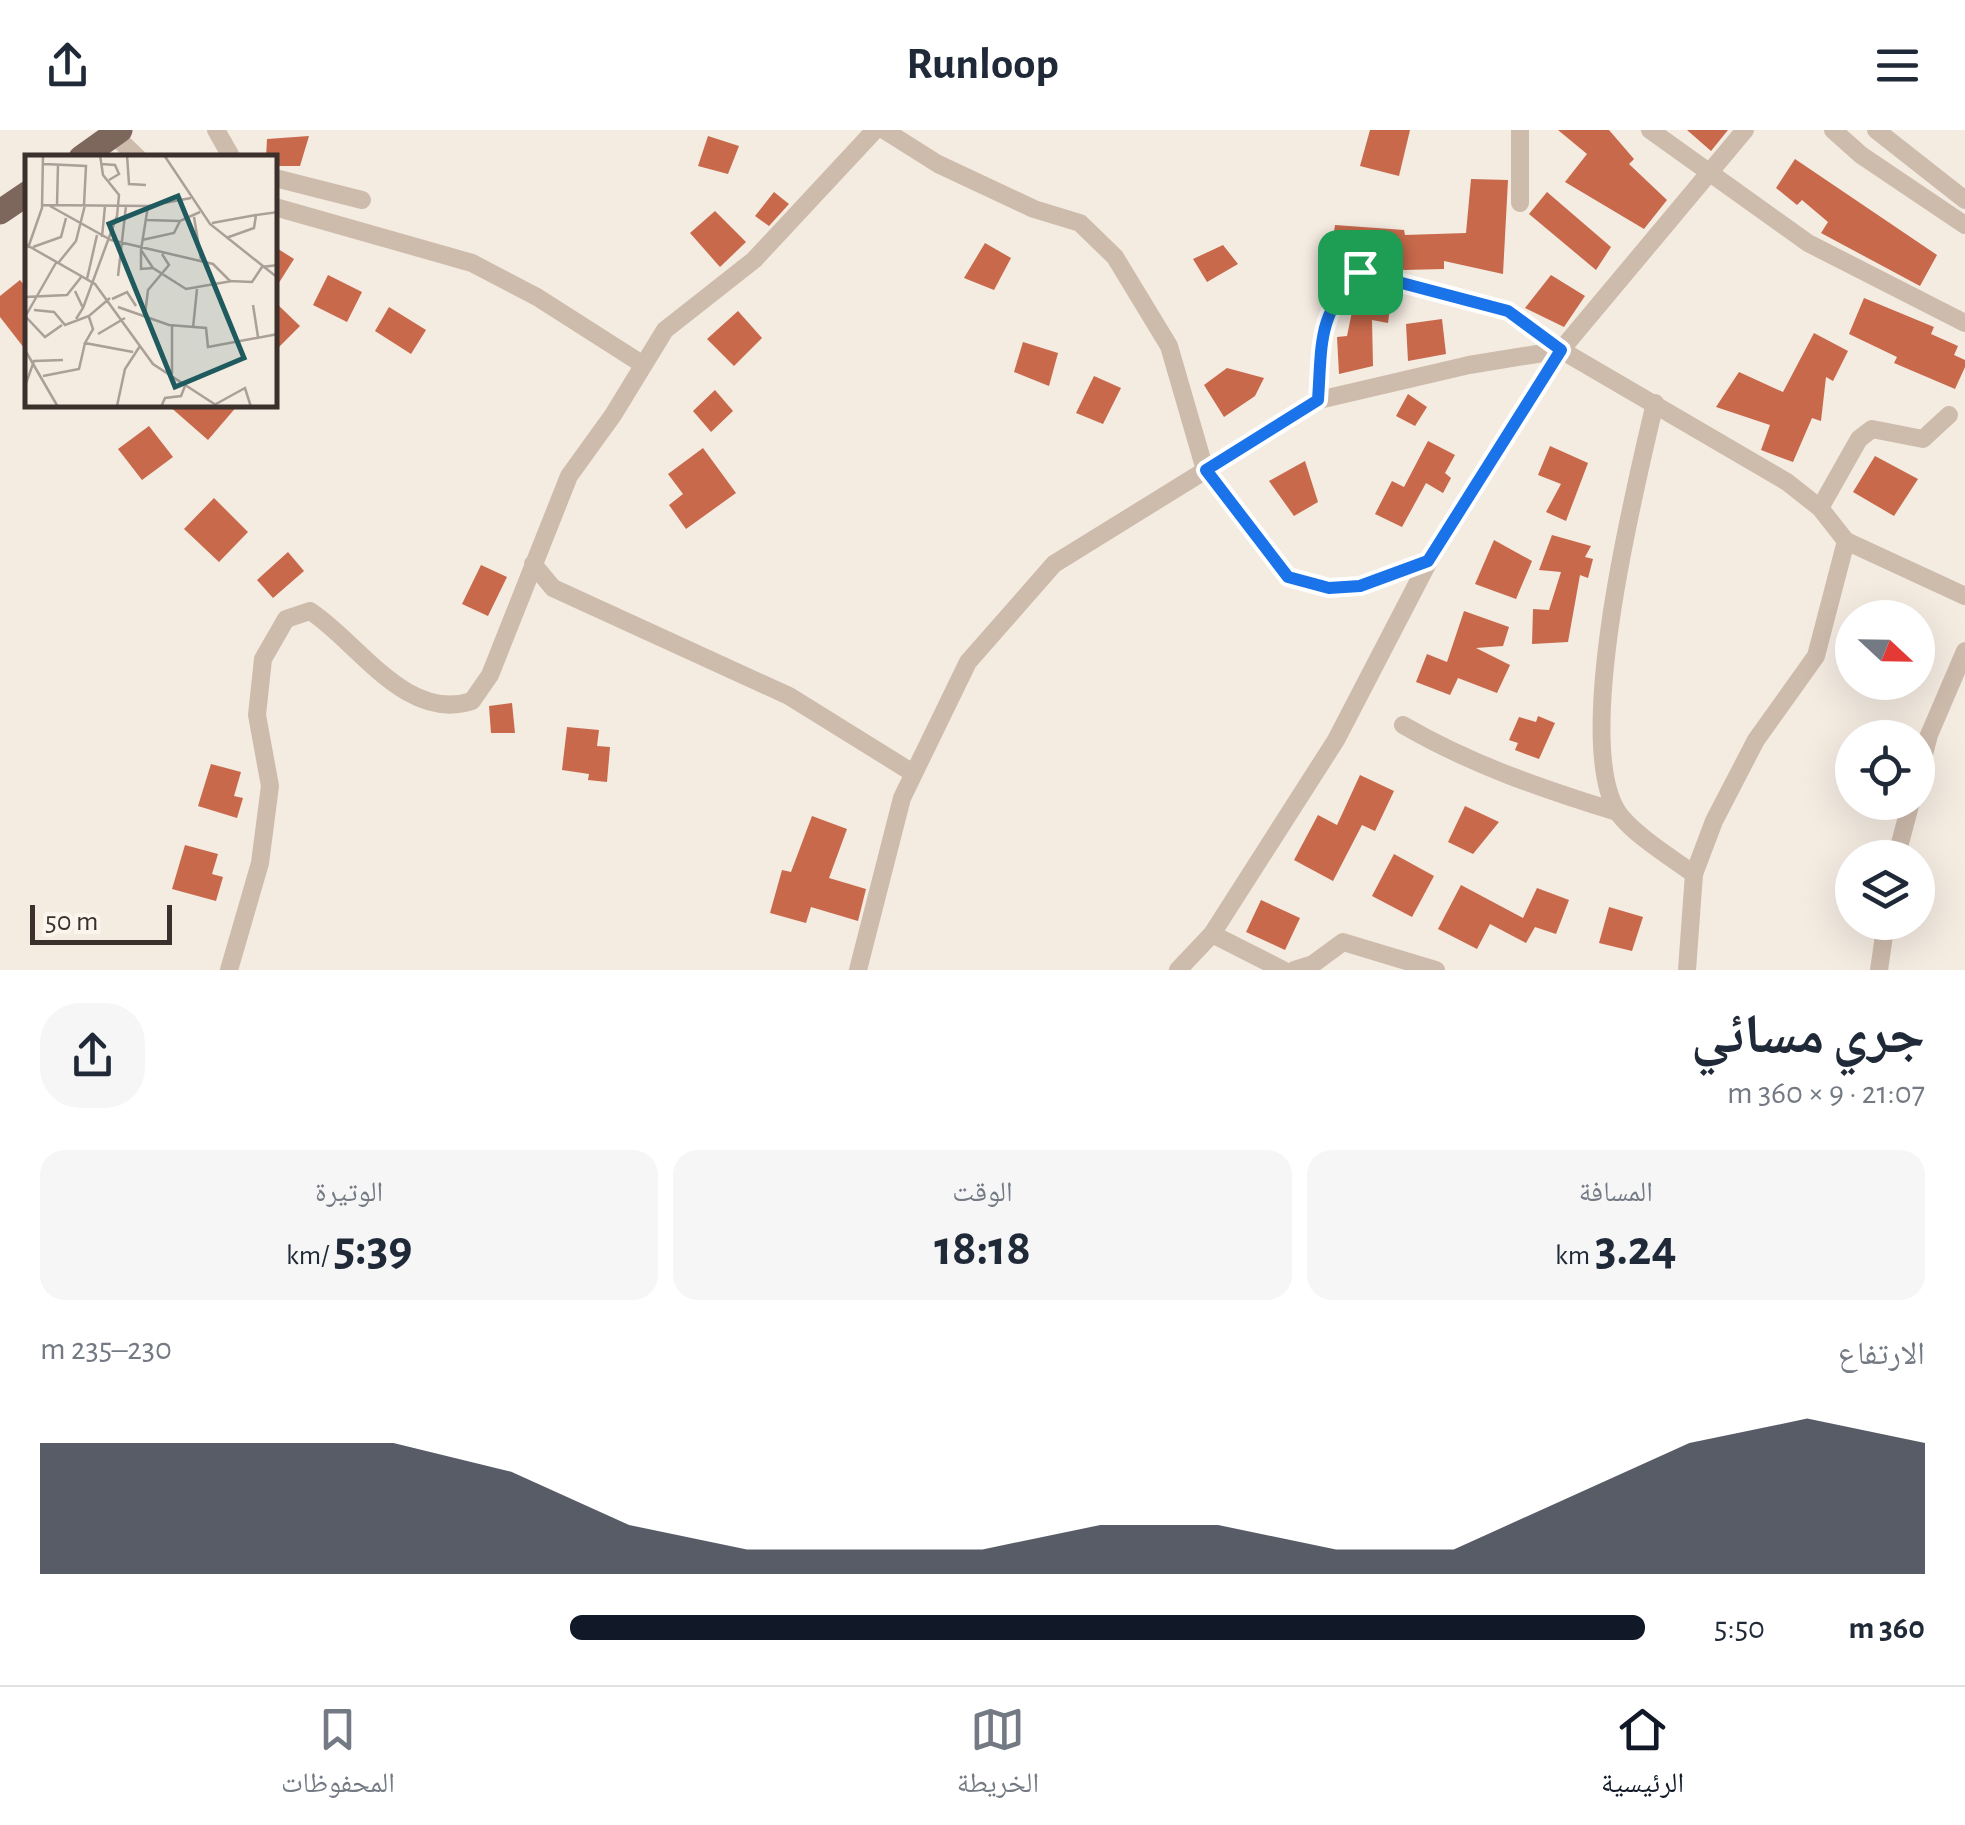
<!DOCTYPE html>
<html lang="ar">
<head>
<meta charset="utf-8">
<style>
  body { margin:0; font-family:"Alegreya Sans","Noto Naskh Arabic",sans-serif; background:#f6f6f7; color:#1f2937; direction:rtl; height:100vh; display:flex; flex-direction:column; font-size:38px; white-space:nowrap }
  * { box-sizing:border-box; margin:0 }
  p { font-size:32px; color:#747a83 }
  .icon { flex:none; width:55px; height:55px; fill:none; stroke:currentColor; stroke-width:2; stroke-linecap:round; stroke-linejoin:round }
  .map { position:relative; height:840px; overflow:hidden; direction:ltr }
  .details { display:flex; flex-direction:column; background:#fff; flex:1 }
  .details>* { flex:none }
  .needle { width:65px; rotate:112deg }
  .tools { position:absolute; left:1835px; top:470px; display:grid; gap:20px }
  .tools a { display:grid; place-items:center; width:100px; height:100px; border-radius:50%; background:#fff; box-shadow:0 10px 40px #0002; font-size:50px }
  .scale { position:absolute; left:30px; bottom:25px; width:142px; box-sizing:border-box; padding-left:10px; border:5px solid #3b302b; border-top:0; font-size:28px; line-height:35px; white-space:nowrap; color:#3b302b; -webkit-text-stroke:8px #fbf5ee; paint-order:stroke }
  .pin { position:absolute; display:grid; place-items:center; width:85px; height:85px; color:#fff; margin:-42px; border-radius:20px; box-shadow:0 5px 15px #0006 }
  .round { display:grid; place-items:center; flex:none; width:105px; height:105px; border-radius:40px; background:#f6f6f7 }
  .headline { display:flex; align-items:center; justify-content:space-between; height:170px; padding:0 40px }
  h1 { font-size:55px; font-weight:700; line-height:75px }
  .figures { display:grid; grid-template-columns:repeat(3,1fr); gap:15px; height:170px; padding:10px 40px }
  .figures div { display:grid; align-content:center; border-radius:25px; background:#f6f6f7; text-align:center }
  .figures b { font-size:50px; font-weight:700 }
  .figures small { font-size:28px; font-weight:400 }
  .figures p { font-size:28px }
  .chart { height:280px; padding:20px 40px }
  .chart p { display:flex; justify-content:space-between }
  .chart svg { width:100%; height:180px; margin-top:10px; fill:#111827; opacity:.7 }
  ul { padding:0 40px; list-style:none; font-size:32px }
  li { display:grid; grid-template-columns:160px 120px 1fr; align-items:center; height:75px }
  li i { height:25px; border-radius:12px; background:#111827 }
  header { display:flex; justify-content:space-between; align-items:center; height:130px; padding:0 40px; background:#fff; font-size:45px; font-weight:700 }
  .dock { display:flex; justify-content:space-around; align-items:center; height:140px; border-top:2px solid #e0e1e3; background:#fff; font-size:28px; color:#747a83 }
  .dock a { display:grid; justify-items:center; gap:5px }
  .dock .active { color:#111827 }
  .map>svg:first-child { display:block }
</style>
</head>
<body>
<header><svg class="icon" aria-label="menu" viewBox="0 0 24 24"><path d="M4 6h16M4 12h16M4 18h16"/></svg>Runloop<svg class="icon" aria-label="share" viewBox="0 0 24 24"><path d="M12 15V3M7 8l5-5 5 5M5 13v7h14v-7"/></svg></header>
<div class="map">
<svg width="1965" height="840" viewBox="0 0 1965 840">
  <rect width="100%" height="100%" fill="#f4ebe1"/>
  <g fill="#c8694b">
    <polygon points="1370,0 1410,0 1399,46 1360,36"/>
    <polygon points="1558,0 1609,0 1634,29 1629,34 1667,70 1644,99 1565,52 1587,24"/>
    <polygon points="1687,0 1728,0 1711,21"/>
    <polygon points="309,6 300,36 275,36 275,28 266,28 267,9"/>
    <polygon points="708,6 739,16 728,44 698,36"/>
    <polygon points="1795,29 1937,125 1920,156 1821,103 1828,92 1802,70 1797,75 1776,58"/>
    <polygon points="1471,49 1508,50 1503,144 1444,131 1444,139 1404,140 1364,130 1353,133 1355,124 1331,122 1335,95 1404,100 1405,105 1466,103"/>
    <polygon points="774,62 789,74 769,96 755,86"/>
    <polygon points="1547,62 1611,117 1596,140 1529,84"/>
    <polygon points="715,81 746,112 720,137 690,103"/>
    <polygon points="985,113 1011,128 994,160 964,148"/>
    <polygon points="1223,115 1238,134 1207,152 1193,129"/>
    <polygon points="275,117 294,129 275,159"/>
    <polygon points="328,145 362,162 347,192 313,175"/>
    <polygon points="1551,145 1585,166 1564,197 1525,178"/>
    <polygon points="20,150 28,160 28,223 0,187 0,166"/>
    <polygon points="1365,156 1392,163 1388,193 1372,190 1373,236 1339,244 1337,207 1347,206 1355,167"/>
    <polygon points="1864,168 1934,197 1931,204 1958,216 1954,225 1965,230 1965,237 1955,259 1894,233 1897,227 1849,204"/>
    <polygon points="275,172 300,196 275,221"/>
    <polygon points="389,177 426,200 411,224 375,201"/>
    <polygon points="738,181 762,208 734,236 707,209"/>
    <polygon points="1442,189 1446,224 1408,231 1406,194"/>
    <polygon points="1814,203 1848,221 1833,251 1826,247 1821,291 1812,288 1793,332 1761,320 1770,295 1716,277 1739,242 1783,262"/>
    <polygon points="1023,212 1058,223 1049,256 1014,242"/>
    <polygon points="1227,238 1264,248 1255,266 1224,287 1204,255"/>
    <polygon points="1094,246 1121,258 1103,294 1076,283"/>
    <polygon points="715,260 733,281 711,302 693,281"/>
    <polygon points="1408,264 1427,277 1415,296 1396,286"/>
    <polygon points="168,275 238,275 208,310"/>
    <polygon points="149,296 173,327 142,350 118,319"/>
    <polygon points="1428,311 1455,325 1445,343 1451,348 1443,363 1426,353 1402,397 1375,384 1392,351 1404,357"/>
    <polygon points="1550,316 1588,333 1566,391 1546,382 1561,354 1538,345"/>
    <polygon points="703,318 736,363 686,399 669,375 683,364 668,344"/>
    <polygon points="1875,326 1918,349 1894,386 1853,362"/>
    <polygon points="1305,331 1318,372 1294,386 1269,351"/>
    <polygon points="214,368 248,402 219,432 184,399"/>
    <polygon points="1552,405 1591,416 1585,427 1593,429 1588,448 1580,445 1568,512 1532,514 1533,479 1549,480 1561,442 1539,440"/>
    <polygon points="1494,410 1532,431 1516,469 1475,454"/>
    <polygon points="288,422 304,441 273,468 257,450"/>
    <polygon points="481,435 507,447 488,486 462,474"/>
    <polygon points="1464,481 1509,497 1503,516 1476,518 1510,535 1497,563 1458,548 1450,565 1416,552 1427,524 1447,532"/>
    <polygon points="512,573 515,603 491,603 489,576"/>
    <polygon points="1538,586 1555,593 1539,629 1515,620 1518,613 1509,610 1519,587 1536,592"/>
    <polygon points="567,597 599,600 597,616 610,617 607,652 588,650 589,644 562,640"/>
    <polygon points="211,634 241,642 234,666 243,668 237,688 198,676"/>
    <polygon points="1360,645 1394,661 1375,701 1362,695 1333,751 1294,730 1318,685 1337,695"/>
    <polygon points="1465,676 1499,692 1473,724 1448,712"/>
    <polygon points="812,686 847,699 829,748 866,759 858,791 811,777 806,793 770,783 782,740 791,742"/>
    <polygon points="185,715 218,724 212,744 223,747 216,771 172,759"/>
    <polygon points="1394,724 1434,746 1412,787 1372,766"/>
    <polygon points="1461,755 1523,788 1537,758 1569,770 1556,804 1535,797 1526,813 1490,794 1477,819 1438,799"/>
    <polygon points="1261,770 1300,788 1285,820 1246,802"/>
    <polygon points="1609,777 1643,787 1632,821 1599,813"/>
  </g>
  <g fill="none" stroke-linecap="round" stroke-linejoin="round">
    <g stroke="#cdbbac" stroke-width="18">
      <polyline points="216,0 232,28"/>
      <polyline points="884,0 938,34 1034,79 1080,93 1115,127 1169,216 1205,340 1288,447 1329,458 1360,456 1429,431"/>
      <polyline points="1650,0 1808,113 1965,193"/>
      <polyline points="1833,0 1861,25 1965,95"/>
      <polyline points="1876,0 1965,70"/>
      <polyline points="114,5 138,28"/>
      <polyline points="275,48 362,70"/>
      <polyline points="1520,73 1520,0"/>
      <polyline points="275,77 472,133 537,167 642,234"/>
      <path d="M 1319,270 C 1322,212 1317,184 1361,142 L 1508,181 L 1561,220"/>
      <path d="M 1655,273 C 1635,358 1573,608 1617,681 C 1630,702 1673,729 1694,744"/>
      <polyline points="1820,378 1859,309 1872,299 1923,309 1949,285"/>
      <polyline points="533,434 553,458 789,566 913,643"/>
      <path d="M 1403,595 C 1470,634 1542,659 1617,682"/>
      <polyline points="1918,647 1929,605 1965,521"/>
      <polyline points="1896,728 1911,672"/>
      <polyline points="1212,804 1283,840"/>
      <path d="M 229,840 L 260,733 L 270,656 L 257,585 L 263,529 L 286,489 L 310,481 C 357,511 406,593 472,571 L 490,545 L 569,346 L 613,285 L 665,200 L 754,130 L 875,0"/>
      <polyline points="858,840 902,668 968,532 1054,434 1319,270 1469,235 1561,220 1787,352 1820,378 1846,411 1965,466"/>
      <polyline points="1178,840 1212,804 1336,610 1429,431 1561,220 1745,0"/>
      <polyline points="1294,840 1313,834 1343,812 1436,840"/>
      <polyline points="1687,840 1694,744 1714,691 1756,610 1816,526 1846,411"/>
      <polyline points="1879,840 1886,792"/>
    </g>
    <g stroke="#7d675c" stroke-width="25">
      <polyline points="81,28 120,0"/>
      <polyline points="0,82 28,63"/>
    </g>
  </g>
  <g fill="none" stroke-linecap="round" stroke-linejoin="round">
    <defs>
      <path id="route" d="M 1360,142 L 1508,181 L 1561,220 L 1428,431 L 1360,456 L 1329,458 L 1288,447 L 1206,340 L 1318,270 C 1322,213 1317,184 1360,142 Z"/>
    </defs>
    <use href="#route" stroke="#fff" stroke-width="20"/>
    <use href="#route" stroke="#1a73e8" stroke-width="12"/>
  </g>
  <g transform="translate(25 25)">
    <rect width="252" height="252" fill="#f4ebe1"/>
    <path fill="none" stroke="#aaa098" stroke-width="2.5" d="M 102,0 L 104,29 L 121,30M 139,0 L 185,69 L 253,123M 19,9 L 61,11 L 59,50M 76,9 L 90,10 L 94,19 L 84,25M 18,50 L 123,51 L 116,95 L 128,113 L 161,134 L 207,126M 32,50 L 33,10M 25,51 L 86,85 L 188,109 L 205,126 L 227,127 L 237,112 L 253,110M 123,51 L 166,43M 169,62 L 176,104M 122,65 L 155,66 L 175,57M 187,68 L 231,60M 77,82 L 80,51M 201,83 L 229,73 L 231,60 L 253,57M 117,85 L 149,78 L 155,66M 0,89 L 70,129 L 128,209 L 194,252M 8,92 L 36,82 L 41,63M 3,93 L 17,53 L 18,0M 116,95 L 116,114 L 128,113M 34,107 L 51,86 L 60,50M 93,121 L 101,51M 62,124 L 72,80M 50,136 L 58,153 L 51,164M 0,142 L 42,140 L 57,121M 87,144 L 102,137 L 111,151M 228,150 L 233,182M 93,152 L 144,170 L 181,173 L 183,192 L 253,179M 58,153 L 92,61 L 94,40 L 78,20 L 75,0M 9,155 L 29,157 L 40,170 L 64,161 L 85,143M 120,159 L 123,135 L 144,110 L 137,99M 0,162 L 32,106M 1,162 L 20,182 L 37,170M 64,162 L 68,174 L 60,188 L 108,197M 168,173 L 172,134M 73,179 L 100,163M 0,195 L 33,252M 147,219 L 147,171M 18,221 L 54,214 L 60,188M 0,231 L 9,206 L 38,205M 191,249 L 220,233 L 226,252M 92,251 L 100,214 L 115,191M 136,252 L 140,243 L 156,241 L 160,231"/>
    <path fill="#1f5a5e" fill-opacity="0.15" stroke="#1f5a5e" stroke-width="5" d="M 153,41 L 219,203 L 150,232 L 84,69 Z"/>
    <rect width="252" height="252" fill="none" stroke="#3b302b" stroke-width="5"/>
  </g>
</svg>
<div class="tools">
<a><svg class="needle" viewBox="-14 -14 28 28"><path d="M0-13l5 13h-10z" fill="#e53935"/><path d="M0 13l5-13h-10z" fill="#747a83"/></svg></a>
<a><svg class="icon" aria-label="locate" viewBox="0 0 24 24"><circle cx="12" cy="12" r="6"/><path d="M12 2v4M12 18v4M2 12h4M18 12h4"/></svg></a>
<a><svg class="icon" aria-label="layers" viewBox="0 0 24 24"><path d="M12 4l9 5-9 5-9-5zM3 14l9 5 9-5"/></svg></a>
</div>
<div class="scale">50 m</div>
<div class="pin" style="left:1360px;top:142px;background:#1e9e55"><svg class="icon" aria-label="arrive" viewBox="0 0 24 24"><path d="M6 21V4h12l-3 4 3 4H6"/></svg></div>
</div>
<section class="details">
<div class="headline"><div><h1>جري مسائي</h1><p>21:07 · 9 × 360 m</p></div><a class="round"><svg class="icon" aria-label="share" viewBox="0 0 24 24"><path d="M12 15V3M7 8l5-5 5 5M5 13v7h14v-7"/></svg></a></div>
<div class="figures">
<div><p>المسافة</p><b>3.24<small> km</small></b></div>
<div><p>الوقت</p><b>18:18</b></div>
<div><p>الوتيرة</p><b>5:39<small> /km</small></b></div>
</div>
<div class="chart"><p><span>الارتفاع</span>230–235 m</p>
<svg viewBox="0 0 160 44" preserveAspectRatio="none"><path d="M0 44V12L10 12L20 12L30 12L40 19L50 32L60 38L70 38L80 38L90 32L100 32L110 38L120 38L130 25L140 12L150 6L160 12V44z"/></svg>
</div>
<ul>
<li><b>360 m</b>5:50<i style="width:67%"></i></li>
</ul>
</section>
<nav class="dock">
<a class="active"><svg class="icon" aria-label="home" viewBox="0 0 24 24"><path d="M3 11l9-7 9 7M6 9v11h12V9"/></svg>الرئيسية</a>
<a><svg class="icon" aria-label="map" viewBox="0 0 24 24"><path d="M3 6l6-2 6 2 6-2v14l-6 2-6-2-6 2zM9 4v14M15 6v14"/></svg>الخريطة</a>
<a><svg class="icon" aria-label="saved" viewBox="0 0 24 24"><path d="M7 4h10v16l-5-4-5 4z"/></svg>المحفوظات</a>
</nav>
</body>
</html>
